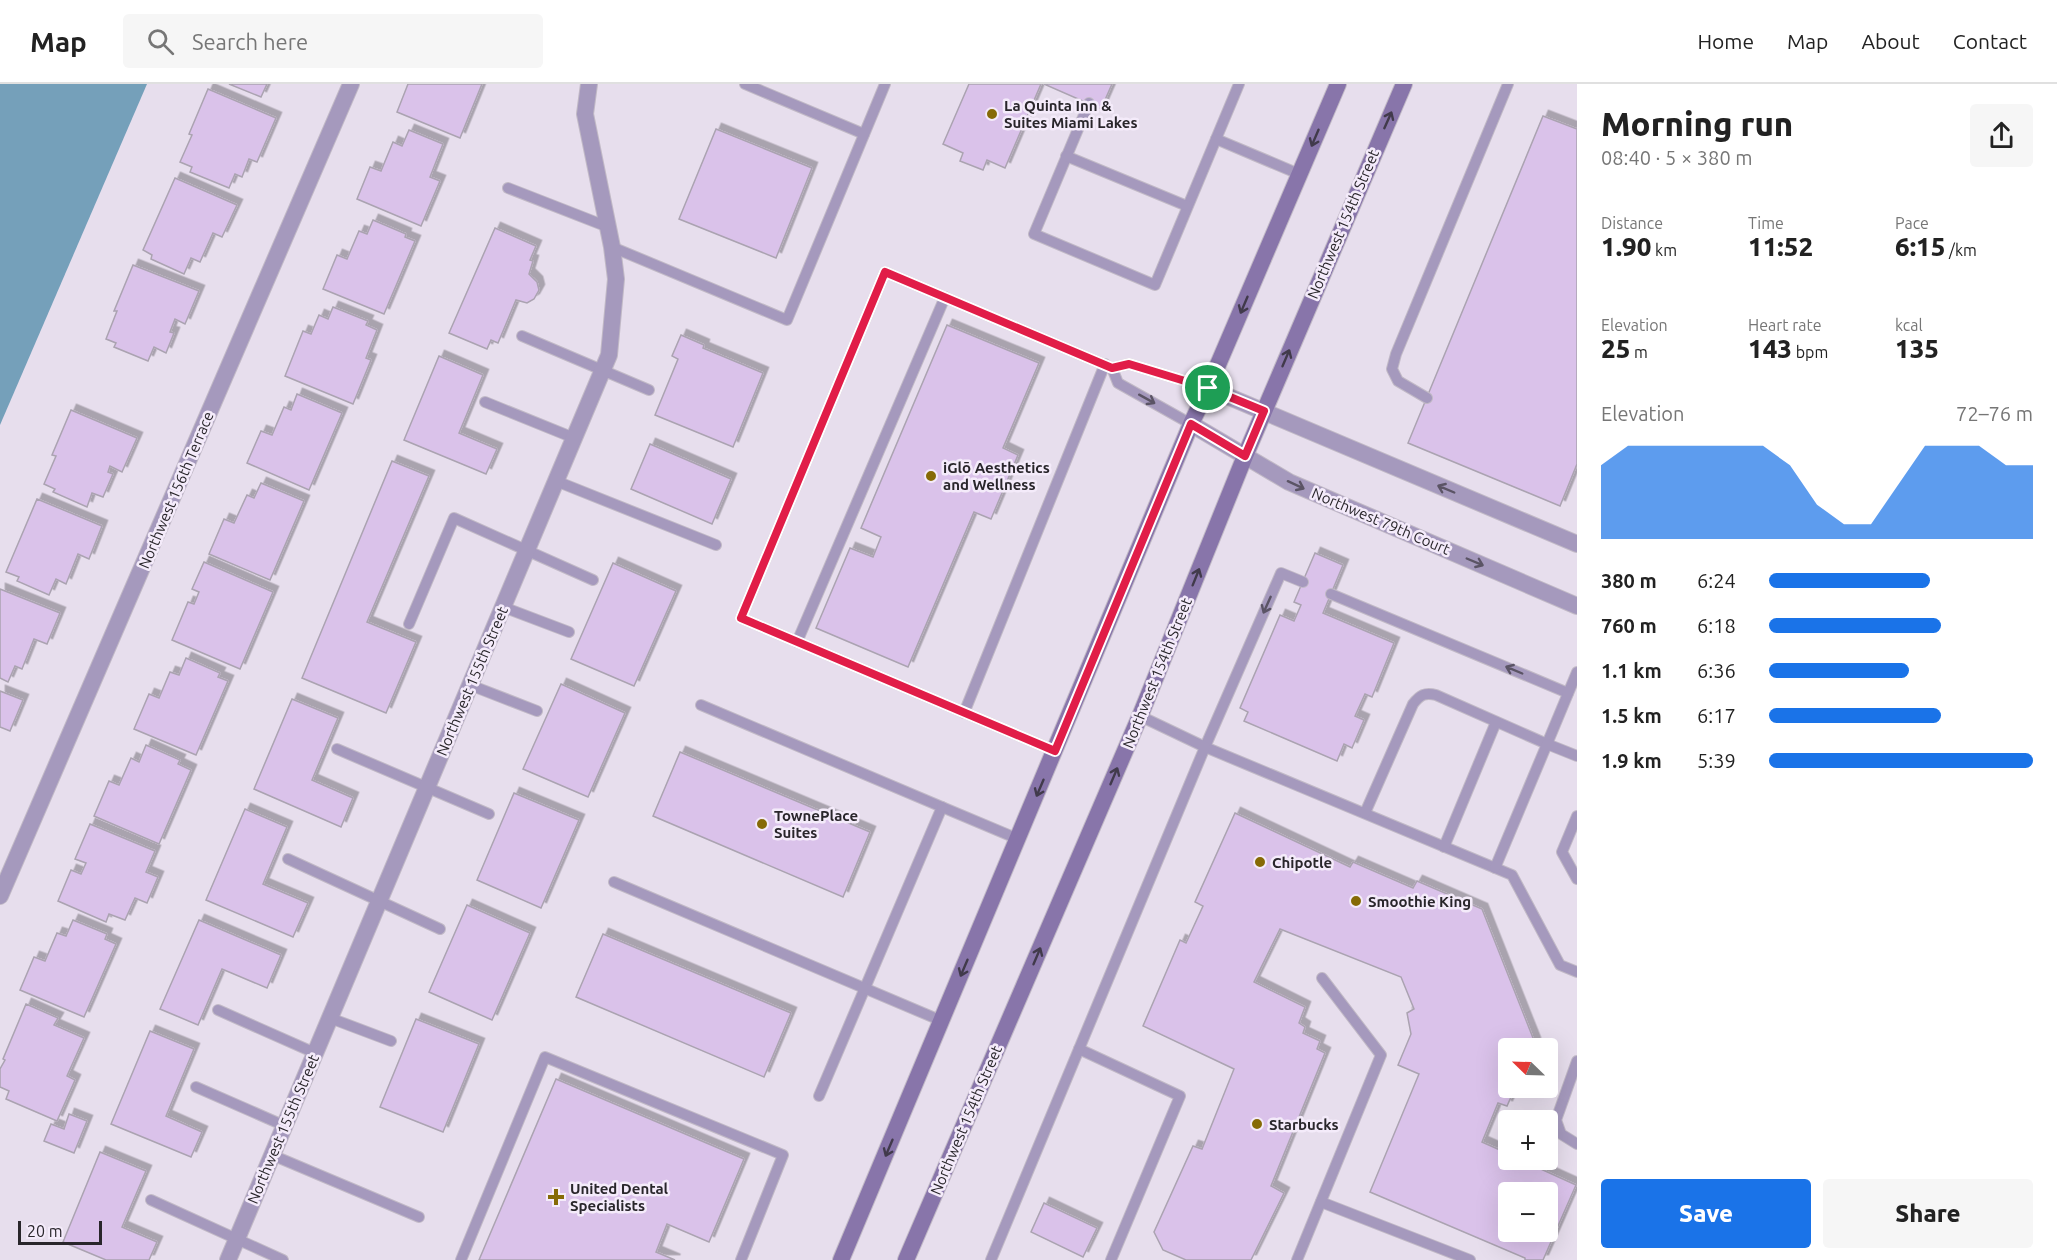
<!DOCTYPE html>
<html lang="en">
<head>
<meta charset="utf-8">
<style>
  body { margin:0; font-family:Ubuntu,sans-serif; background:#f6f6f6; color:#222; height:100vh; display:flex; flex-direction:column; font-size:22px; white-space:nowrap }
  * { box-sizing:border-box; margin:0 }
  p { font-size:20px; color:#767676 }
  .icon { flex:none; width:33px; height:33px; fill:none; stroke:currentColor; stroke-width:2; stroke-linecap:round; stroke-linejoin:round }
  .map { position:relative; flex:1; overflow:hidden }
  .panel { display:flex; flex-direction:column; background:#fff; width:480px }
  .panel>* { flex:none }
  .needle { width:39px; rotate:293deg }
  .fabs { position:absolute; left:1498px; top:954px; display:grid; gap:12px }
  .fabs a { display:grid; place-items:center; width:60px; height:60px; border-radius:6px; background:#fff; box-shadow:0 6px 24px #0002; font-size:30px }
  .scale { position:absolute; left:18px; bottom:15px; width:84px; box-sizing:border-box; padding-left:6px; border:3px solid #29262b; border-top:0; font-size:16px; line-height:21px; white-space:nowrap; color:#29262b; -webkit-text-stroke:4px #f4ebfa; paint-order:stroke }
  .pin { position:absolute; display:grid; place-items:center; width:51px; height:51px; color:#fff; margin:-26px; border:3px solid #fff; border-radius:50%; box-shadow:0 2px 6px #0007 }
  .round { display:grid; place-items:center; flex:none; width:63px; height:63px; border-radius:6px; background:#f6f6f6 }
  .overview { display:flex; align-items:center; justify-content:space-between; height:102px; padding:0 24px }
  h1 { font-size:33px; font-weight:800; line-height:45px }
  .metrics { display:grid; grid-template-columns:repeat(3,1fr); gap:9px; height:102px; padding:6px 24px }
  .metrics div { display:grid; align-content:center }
  .metrics b { font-size:26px; font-weight:800 }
  .metrics small { font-size:16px; font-weight:400 }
  .metrics p { font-size:16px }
  .chart { height:168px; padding:12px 24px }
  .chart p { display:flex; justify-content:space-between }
  .chart svg { width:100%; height:108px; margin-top:6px; fill:#1a73e8; opacity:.7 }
  .primary-button { display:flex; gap:12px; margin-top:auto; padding:12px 24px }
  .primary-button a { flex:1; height:69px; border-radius:6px; background:#1a73e8; color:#fff; font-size:24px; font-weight:800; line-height:69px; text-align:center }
  .primary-button a+a { background:#f6f6f6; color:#222 }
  ul { padding:0 24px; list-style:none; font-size:20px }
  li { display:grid; grid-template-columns:96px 72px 1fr; align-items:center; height:45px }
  li i { height:15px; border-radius:8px; background:#1a73e8 }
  header { display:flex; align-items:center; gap:36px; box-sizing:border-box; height:84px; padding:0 30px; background:#fff; border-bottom:2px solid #e0e0e0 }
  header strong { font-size:28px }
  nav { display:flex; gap:33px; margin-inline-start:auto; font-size:21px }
  .search { width:420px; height:54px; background:#f6f6f6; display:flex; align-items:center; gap:15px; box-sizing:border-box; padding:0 21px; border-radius:6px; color:#767676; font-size:22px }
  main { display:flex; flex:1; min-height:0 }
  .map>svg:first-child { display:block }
</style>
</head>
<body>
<header>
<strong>Map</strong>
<div class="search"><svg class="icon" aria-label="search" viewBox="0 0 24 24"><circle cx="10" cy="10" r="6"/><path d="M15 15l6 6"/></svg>Search here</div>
<nav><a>Home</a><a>Map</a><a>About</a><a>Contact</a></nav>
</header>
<main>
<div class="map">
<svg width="1577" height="1176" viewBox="0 0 1577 1176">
  <defs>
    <filter id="shadow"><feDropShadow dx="5.5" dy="-5.5" stdDeviation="0" flood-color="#0004"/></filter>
  </defs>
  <rect width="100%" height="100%" fill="#e7deed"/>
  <polygon fill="#75a0ba" points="0,0 147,0 0,341"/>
  <g fill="#dac2ea" stroke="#aba3b1" stroke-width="1.5" fill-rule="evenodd" filter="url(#shadow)">
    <polygon points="229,0 267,0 261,13"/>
    <polygon points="408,0 482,0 460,54 397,28"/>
    <polygon points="969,0 1041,0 1005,84 987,76 983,86 960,77 963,69 943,60"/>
    <polygon points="1044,0 1112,0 1101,25"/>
    <polygon points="208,5 276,34 257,78 249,75 242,93 235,90 229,104 190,88 192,83 180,78 192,51 189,50"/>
    <polygon points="1543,32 1577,45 1577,380 1560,422 1408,359"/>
    <polygon points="716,45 812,84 776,174 679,135"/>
    <polygon points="409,46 443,60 430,93 440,97 421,142 357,115 370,83 381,87 393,58 402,62"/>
    <polygon points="175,94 237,121 222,153 213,149 200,178 191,174 184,190 151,175 152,171 143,166"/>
    <polygon points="373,136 406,150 405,153 415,157 384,230 323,205 337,171 347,175 359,147 367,150"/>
    <polygon points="495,144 536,162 530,176 533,177 529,190 537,198 539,206 534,215 527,219 516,216 498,259 491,256 487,265 449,249"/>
    <polygon points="133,181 199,207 185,240 175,235 170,248 174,249 166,269 154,263 148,277 114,263 116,259 106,255 117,227 114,227"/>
    <polygon points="333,223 368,237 366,241 377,246 366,274 371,276 353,320 285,292 303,247 311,250 319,231 328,235"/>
    <polygon points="947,241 1039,279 1003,364 1018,371 991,435 974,428 908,583 816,544 850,464 873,473 881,453 861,444"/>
    <polygon points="681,251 704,261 703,264 763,289 733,363 655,331 678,275 672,272"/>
    <polygon points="439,272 483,291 459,349 497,365 486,390 404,356"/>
    <polygon points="297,310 342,329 309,406 247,379 261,347 272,351 284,323 291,326"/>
    <polygon points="71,326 137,354 122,388 110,382 108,388 113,390 103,413 92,409 87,423 53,408 55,405 44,400 56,372 52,371"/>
    <polygon points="650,360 731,395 712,440 631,405"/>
    <polygon points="392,377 429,392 367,538 416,558 386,629 302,594"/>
    <polygon points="261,399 304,417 270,496 209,470 224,435 234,439 247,411 254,414"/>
    <polygon points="37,415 102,442 89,475 78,470 66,500 56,495 49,511 17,497 19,493 6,488"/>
    <polygon points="1315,469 1343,481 1323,529 1394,559 1372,613 1365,610 1355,632 1364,636 1352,664 1344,660 1337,677 1244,637 1248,628 1240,624 1280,531 1294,537 1301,521 1294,518"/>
    <polygon points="204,478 273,508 240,585 172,556 188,518 194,520 199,508 192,505"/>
    <polygon points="613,479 676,507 634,602 571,575"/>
    <polygon points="0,505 60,529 47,560 34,555 22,585 15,582 8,598 0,594"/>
    <polygon points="186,574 220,589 218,593 228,597 196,671 134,645 149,610 159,614 170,588 179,591"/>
    <polygon points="561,600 625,629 588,713 523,685"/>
    <polygon points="0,607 23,616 10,647 0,643"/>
    <polygon points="292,615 338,634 312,696 353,714 341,743 254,705"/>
    <polygon points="146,661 180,676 178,680 191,686 159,760 94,732 109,697 119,701 131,674 139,678"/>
    <polygon points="680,668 870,748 843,813 653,732"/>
    <polygon points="514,709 579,736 541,824 477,796"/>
    <polygon points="245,725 287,743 263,800 308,819 293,853 206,816"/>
    <path d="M 1235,729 L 1350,783 L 1353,778 L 1413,804 L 1417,797 L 1482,825 L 1535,959 L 1532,964 L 1509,964 L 1509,1004 L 1515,1004 L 1507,1022 L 1498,1019 L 1482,1058 L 1509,1070 L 1509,1076 L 1521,1076 L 1576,1101 L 1543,1176 L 1525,1176 L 1525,1174 L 1370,1108 L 1419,990 L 1398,981 L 1411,950 L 1407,929 L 1414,925 L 1401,893 L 1280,845 L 1254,898 L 1305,923 L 1299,939 L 1305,943 L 1303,949 L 1320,957 L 1317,965 L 1325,969 L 1271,1102 L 1284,1109 L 1251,1176 L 1186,1176 L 1163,1166 L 1154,1148 L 1193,1062 L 1202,1065 L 1234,985 L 1143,942 L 1180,856 L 1186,859 L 1203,822 L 1195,818 ZM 1509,1108 L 1548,1108 L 1548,1148 L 1509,1148 Z"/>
    <polygon points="90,740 155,767 146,788 158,793 147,819 135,814 125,836 109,830 106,838 58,817 71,786 81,790 86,779 75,775"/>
    <polygon points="467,821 530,849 492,936 429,908"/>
    <polygon points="73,836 107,850 105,855 116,860 84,933 20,906 34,873 45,877 57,849 66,852"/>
    <polygon points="199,836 281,871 267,904 222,885 198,941 160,925"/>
    <polygon points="603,850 791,929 764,993 576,913"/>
    <polygon points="26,920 58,934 54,941 84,954 67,992 75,996 57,1037 6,1015 9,1007 0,1003 0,985 5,976 3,975"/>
    <polygon points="416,935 479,960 443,1048 380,1023"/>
    <polygon points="150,947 194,965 166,1032 202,1048 191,1073 111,1040"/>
    <polygon points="556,995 744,1075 709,1158 667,1140 656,1168 675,1176 479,1176"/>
    <polygon points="69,1030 87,1037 74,1069 44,1057 51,1040 64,1045"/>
    <polygon points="100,1068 146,1087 122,1143 157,1158 149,1176 106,1176 63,1158"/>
    <polygon points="1044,1119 1097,1144 1083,1173 1031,1148"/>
  </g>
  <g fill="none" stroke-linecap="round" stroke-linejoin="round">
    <defs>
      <g id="service">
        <polyline points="745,0 864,50"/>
        <polyline points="1239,0 1216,55 1299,90"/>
        <polyline points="1089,19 1034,150 1155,201 1216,55"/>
        <polyline points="1066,72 1187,122"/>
        <polyline points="508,104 608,143"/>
        <polyline points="612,163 787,236 885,0"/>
        <polyline points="522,252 649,306"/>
        <polyline points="1112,284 1118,299 1191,340"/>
        <polyline points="1427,314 1398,297 1392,285 1396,270 1508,0"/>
        <polyline points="485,318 574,354"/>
        <polyline points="556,397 716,461"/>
        <polyline points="1303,498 1281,489 1205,663 1512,791 1560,881 1577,888"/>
        <polyline points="1331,510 1568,609"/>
        <polyline points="503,523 569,548"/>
        <polyline points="409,540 454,434 593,496"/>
        <polyline points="797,558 945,213"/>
        <polyline points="470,601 537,627"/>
        <polyline points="701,621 942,723 819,1012"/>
        <polyline points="964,629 1105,280"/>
        <polyline points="337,665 489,730"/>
        <polyline points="1055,667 741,534 885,188 1112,284 1129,280 1208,304"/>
        <polyline points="942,723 1018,755"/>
        <path d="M 1365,729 L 1413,620 C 1420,611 1425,608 1436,611 L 1547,660 L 1577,588"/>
        <polyline points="1577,732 1562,768 1577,795"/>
        <polyline points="1444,763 1496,638"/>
        <polyline points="288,775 440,845"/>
        <polyline points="1495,784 1547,660 1577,672"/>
        <polyline points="614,798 942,937"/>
        <polyline points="218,926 315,969"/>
        <polyline points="330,934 391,957"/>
        <polyline points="1079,965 1180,1012 1111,1176"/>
        <polyline points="1577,977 1556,1036 1561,1050 1577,1060"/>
        <polyline points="196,1003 285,1042"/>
        <polyline points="272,1071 419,1133"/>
        <polyline points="151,1116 283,1176"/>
        <polyline points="1321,1118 1470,1176"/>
        <polyline points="461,1176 545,973 783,1071 741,1176"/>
        <polyline points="991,1176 1205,663 1140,632"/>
        <polyline points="1297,1176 1381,971 1322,894"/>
      </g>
      <g id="minor">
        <polyline points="1208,304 1577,460"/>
        <polyline points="1191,340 1289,398 1577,522"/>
        <polyline points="0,812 351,0"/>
        <polyline points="228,1176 609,271 616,195 612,163 585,30 589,0"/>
      </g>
      <g id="secondary">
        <polyline points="841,1176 1191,340 1208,304 1338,0"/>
        <polyline points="906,1176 1140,632 1245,372 1404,0"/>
      </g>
    </defs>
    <use href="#service" stroke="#c1b9c6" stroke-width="12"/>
    <use href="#minor" stroke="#c1b9c6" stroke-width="18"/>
    <use href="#secondary" stroke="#c1b9c6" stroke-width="18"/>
    <use href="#service" stroke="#a599bd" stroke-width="10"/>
    <use href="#minor" stroke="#a599bd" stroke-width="16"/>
    <use href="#secondary" stroke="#8875aa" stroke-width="16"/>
  </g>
  <defs><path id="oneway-shaft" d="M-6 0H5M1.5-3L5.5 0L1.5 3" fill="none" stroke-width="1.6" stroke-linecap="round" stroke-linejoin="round" transform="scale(1.5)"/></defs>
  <g stroke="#413a4b">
    <use href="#oneway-shaft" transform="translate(1388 36) rotate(-66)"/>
    <use href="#oneway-shaft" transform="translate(1315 54) rotate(113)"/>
    <use href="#oneway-shaft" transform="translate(1244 221) rotate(113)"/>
    <use href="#oneway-shaft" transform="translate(1286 274) rotate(-67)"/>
    <use href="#oneway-shaft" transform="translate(1196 493) rotate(-68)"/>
    <use href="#oneway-shaft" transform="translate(1114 692) rotate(-67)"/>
    <use href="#oneway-shaft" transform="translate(1040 704) rotate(113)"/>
    <use href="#oneway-shaft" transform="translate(1037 872) rotate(-67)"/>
    <use href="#oneway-shaft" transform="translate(964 884) rotate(113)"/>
    <use href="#oneway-shaft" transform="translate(889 1064) rotate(113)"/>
  </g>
  <g stroke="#5b5465">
    <use href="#oneway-shaft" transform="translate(1147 315) rotate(29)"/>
    <use href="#oneway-shaft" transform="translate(1296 401) rotate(25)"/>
    <use href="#oneway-shaft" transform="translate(1446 405) rotate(-157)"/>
    <use href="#oneway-shaft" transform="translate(1475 478) rotate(23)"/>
    <use href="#oneway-shaft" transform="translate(1267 521) rotate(114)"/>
    <use href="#oneway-shaft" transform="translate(1514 586) rotate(-157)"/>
  </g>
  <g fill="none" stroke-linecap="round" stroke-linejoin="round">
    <defs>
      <polygon id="route" points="885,188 1112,284 1129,280 1208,304 1264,327 1245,372 1191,340 1055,667 741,534"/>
    </defs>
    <use href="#route" stroke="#fff" stroke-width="12"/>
    <use href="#route" stroke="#e11d48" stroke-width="8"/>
  </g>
  <g fill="#866a06" stroke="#f4ebfa" stroke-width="2">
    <circle cx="992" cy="30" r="6"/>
    <circle cx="931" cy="392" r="6"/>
    <circle cx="762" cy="740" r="6"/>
    <circle cx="1260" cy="778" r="6"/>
    <circle cx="1356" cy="817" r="6"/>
    <circle cx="1257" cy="1040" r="6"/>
    <path d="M553 1104h6v6h6v6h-6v6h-6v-6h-6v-6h6z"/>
  </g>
  <g text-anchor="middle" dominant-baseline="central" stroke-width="5" stroke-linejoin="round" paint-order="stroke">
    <g font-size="15" font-weight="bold" fill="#29262b" stroke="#f4ebfa" text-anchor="start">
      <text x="1004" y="21">La Quinta Inn &amp;<tspan x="1004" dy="17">Suites Miami Lakes</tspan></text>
      <text x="943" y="383">iGlō Aesthetics<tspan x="943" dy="17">and Wellness</tspan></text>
      <text x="774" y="731">TownePlace<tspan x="774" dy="17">Suites</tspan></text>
      <text x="1272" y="778">Chipotle</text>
      <text x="1368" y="817">Smoothie King</text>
      <text x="1269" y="1040">Starbucks</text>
      <text x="570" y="1104">United Dental<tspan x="570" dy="17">Specialists</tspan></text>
    </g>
    <g font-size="15" fill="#29262b" stroke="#f4ebfa">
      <text transform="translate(1343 140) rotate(-67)">Northwest 154th Street</text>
      <text transform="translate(176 406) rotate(-67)">Northwest 156th Terrace</text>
      <text transform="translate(1381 437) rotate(23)">Northwest 79th Court</text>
      <text transform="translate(1157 589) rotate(-68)">Northwest 154th Street</text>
      <text transform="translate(472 597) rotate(-67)">Northwest 155th Street</text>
      <text transform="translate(966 1036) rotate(-67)">Northwest 154th Street</text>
      <text transform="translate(283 1045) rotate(-67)">Northwest 155th Street</text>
    </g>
  </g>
</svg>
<div class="fabs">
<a><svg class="needle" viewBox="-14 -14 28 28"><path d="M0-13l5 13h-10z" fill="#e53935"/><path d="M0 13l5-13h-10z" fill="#767676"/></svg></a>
<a>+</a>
<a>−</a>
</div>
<div class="scale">20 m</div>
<div class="pin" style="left:1208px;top:304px;background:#1e9e55"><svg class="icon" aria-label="arrive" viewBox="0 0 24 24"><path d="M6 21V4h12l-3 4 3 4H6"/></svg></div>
</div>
<section class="panel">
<div class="overview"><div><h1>Morning run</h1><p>08:40 · 5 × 380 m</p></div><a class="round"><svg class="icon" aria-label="share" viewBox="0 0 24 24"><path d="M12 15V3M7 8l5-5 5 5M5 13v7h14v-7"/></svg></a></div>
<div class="metrics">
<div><p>Distance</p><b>1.90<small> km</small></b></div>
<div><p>Time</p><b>11:52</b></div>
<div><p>Pace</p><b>6:15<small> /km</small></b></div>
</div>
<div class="metrics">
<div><p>Elevation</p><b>25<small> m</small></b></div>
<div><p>Heart rate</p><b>143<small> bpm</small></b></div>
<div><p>kcal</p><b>135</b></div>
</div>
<div class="chart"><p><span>Elevation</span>72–76 m</p>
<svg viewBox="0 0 160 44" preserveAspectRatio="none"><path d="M0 44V14L10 6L20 6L30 6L40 6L50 6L60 6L70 14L80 30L90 38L100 38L110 22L120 6L130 6L140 6L150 14L160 14V44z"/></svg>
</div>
<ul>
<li><b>380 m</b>6:24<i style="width:61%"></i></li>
<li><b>760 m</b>6:18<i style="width:65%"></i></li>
<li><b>1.1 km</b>6:36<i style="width:53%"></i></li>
<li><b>1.5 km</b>6:17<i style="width:65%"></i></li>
<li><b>1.9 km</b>5:39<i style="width:100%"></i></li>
</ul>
<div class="primary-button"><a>Save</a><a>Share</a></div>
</section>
</main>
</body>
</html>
